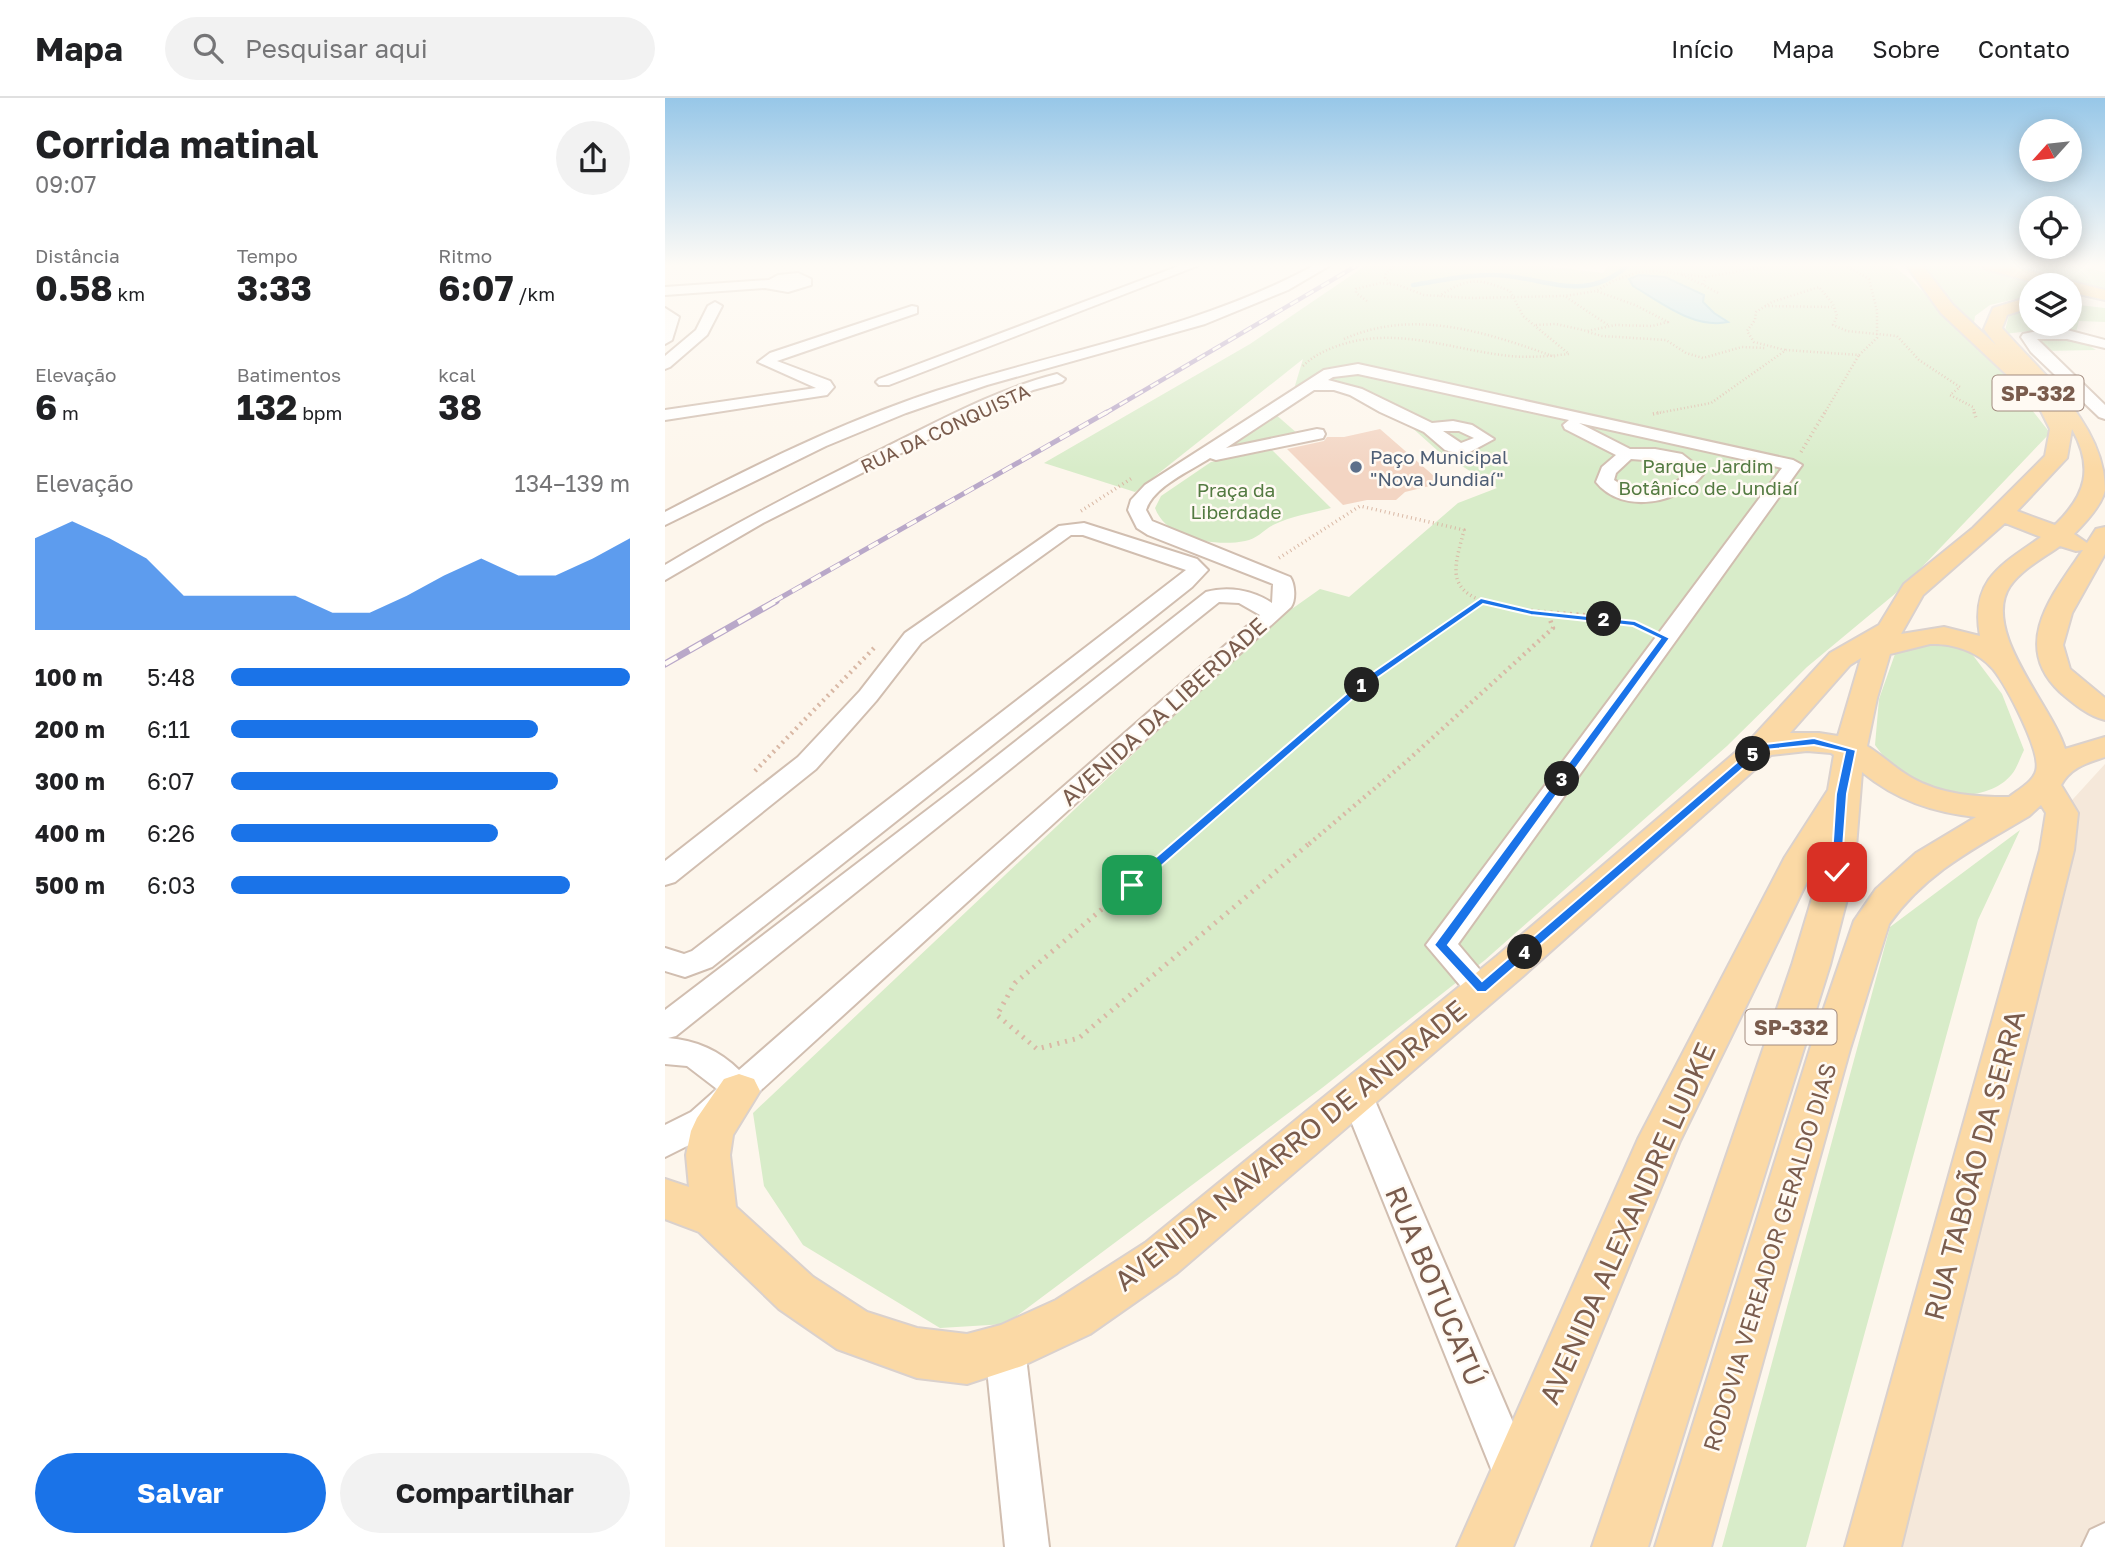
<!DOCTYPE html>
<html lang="pt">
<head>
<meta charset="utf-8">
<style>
  body { margin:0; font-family:"Golos Text",sans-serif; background:#f2f2f2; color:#202124; height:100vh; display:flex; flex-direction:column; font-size:26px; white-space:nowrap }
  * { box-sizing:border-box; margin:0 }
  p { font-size:23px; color:#757577 }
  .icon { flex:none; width:38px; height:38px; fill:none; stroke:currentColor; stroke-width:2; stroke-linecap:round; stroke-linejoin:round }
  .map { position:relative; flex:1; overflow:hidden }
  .sheet { display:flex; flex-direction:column; background:#fff; width:665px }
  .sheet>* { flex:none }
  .needle { width:46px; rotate:243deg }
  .tools { position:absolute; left:1354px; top:21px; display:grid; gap:14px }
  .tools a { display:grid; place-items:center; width:63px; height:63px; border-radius:50%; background:#fff; box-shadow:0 4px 18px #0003; font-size:35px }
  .pin { position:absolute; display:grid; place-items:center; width:60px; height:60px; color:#fff; margin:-30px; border-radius:14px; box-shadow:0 4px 10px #0006 }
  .km { position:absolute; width:35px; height:35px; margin:-18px; border-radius:50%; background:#222; color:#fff; font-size:19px; line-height:35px; text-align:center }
  .round { display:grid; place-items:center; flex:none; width:74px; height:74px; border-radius:37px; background:#f2f2f2 }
  .head { display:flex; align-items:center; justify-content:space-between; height:119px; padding:0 35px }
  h1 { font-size:38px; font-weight:700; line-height:52px }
  .figures { display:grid; grid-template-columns:repeat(3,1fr); gap:10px; height:119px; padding:7px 35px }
  .figures div { display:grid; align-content:center }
  .figures b { font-size:35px; font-weight:700 }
  .figures small { font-size:19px; font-weight:400 }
  .figures p { font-size:19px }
  .chart { height:196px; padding:14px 35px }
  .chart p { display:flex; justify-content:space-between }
  .chart svg { width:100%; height:126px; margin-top:7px; fill:#1a73e8; opacity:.7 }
  .cta { display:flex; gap:14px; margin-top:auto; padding:14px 35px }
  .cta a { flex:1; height:80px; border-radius:42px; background:#1a73e8; color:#fff; font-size:28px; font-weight:700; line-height:80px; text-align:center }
  .cta a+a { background:#f2f2f2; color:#202124 }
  ul { padding:0 35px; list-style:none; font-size:23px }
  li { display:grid; grid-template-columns:112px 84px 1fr; align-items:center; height:52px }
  li i { height:18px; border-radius:9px; background:#1a73e8 }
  header { display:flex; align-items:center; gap:42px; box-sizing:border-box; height:98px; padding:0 35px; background:#fff; border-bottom:2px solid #e0e0e0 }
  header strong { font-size:33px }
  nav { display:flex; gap:38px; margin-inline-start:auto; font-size:24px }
  .search { width:490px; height:63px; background:#f2f2f2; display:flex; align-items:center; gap:18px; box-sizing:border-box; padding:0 24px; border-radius:38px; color:#757577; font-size:26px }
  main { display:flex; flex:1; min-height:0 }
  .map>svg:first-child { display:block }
</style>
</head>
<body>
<header>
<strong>Mapa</strong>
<div class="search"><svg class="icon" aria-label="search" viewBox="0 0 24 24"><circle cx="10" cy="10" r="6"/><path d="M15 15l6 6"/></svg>Pesquisar aqui</div>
<nav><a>Início</a><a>Mapa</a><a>Sobre</a><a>Contato</a></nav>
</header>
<main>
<section class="sheet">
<div class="head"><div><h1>Corrida matinal</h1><p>09:07</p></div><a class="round"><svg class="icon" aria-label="share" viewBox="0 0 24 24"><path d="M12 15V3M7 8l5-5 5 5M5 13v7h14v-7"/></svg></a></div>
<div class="figures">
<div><p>Distância</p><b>0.58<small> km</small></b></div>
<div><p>Tempo</p><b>3:33</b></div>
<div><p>Ritmo</p><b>6:07<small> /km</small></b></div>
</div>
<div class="figures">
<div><p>Elevação</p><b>6<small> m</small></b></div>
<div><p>Batimentos</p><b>132<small> bpm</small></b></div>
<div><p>kcal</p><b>38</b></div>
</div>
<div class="chart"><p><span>Elevação</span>134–139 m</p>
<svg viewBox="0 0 160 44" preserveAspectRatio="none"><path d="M0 44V12L10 6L20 12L30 19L40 32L50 32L60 32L70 32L80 38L90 38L100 32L110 25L120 19L130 25L140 25L150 19L160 12V44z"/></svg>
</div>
<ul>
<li><b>100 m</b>5:48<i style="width:100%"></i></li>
<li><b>200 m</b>6:11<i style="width:77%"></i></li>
<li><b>300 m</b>6:07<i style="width:82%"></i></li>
<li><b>400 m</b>6:26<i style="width:67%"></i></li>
<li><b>500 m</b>6:03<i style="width:85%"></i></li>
</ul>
<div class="cta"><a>Salvar</a><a>Compartilhar</a></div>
</section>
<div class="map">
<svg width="1440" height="1449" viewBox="0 0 1440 1449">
  <rect width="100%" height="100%" fill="#fdf6ec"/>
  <polygon fill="#f5e8da" points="1440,666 1440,1449 1232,1449 1388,723"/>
  <g fill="#d8ecc9">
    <polygon points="700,168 881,168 938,175 943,168 1228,168 1244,180 1331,266 1385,335 1237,490 1142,569 1062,648 820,862 657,990 341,1226 275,1230 138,1147 99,1088 88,1015 607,525 655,491 684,499 793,405 832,390 773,353 744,327 710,313 679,294 629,291 638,261 470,394 379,365 585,246"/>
    <polygon points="1260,168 1314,168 1381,187 1367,187 1367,197 1325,207 1310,218 1309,225 1304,225"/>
    <polygon points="1360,168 1413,168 1440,174 1440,192"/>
    <polygon points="1405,206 1440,210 1440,224 1414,223 1411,234 1374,232 1339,236 1344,217 1367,211 1367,226 1405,226"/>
    <polygon points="1390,240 1420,245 1431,252 1378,253 1371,244"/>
    <polygon points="609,315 633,336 568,350 554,348"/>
    <path d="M 607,352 L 666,410 C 647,415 626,418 608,427 C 599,432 592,441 580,443 C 551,449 501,441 490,410 L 496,398 L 546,364 Z"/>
    <path d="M 1264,544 L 1301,548 L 1337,596 L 1359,652 C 1355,660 1352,670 1347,676 C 1327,701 1284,701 1257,691 C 1237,683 1222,663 1210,647 L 1214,601 L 1230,556 Z"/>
    <polygon points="1355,732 1313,822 1141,1449 1057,1449 1225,829"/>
  </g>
  <path fill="#bfe3e8" stroke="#a5d3da" stroke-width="2" d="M 974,177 L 1000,179 L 1039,197 L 1038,204 L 1049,215 L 1063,224 C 1029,231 997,205 968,188 L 964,181 Z"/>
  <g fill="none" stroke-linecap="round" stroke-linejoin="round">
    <path stroke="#a5d3da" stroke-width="4.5" d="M 748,187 C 774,183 802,176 828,177 C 879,178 918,207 962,168"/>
  </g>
  <polygon fill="#f3d5c3" points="715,331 777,385 740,394 731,402 702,402 678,407 622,351 659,343 662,339 679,339"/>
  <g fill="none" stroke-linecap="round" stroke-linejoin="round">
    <defs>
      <g id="minor">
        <polygon points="514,168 532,168 224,287 214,287 211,284 214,281"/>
        <path d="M 648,168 L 664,168 L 623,192 L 540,226 L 322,287 L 241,315 L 161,348 L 0,427 L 0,414 C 88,368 177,324 271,293 C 398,252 530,232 648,168 Z"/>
        <polygon points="133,175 146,181 146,187 123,194 100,190 0,197 0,189 104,182 113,177"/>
        <polygon points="50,204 57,208 42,237 5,269 0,271 0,258 31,232 43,208"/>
        <polygon points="247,208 252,209 252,215 112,263 165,283 169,289 162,297 0,322 0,312 151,290 93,264 105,255"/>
        <polygon points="0,210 14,219 7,242 0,246"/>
        <polygon points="1382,231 1402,232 1440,242 1440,250 1402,241 1372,241 1440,307 1440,321 1434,319 1366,254 1356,239 1358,236"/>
        <path d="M 693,266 L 1128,362 L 1137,367 L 793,846 L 831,891 L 827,899 L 816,903 L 805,899 L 761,847 L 1117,370 L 914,325 L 965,351 L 990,351 L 1017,356 L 1040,374 C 1017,405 958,418 931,384 L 937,369 L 951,357 L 900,331 L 898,327 L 904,322 L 693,276 L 668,279 L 663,282 L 697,291 L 767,325 L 788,323 L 807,327 L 829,341 L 803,355 L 791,355 L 780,352 L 759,334 L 715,314 L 685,297 L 669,292 L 649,292 L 561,350 L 652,331 L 658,332 L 660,336 L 658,340 L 551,362 L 545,360 C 525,373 488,389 481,412 L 487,423 L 625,479 C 630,486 631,502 626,509 L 50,1034 L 0,1059 L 0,1027 L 26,1014 L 52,991 L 22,968 L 0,966 L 0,912 L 304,680 L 541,494 C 563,488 588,492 607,505 L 608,486 L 483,437 L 472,430 L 463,412 L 466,402 L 480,387 L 659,272 ZM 778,333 L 794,333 L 809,340 L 796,345 ZM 966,361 L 1006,364 L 1021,375 C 1003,396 972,398 949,382 L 951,375 ZM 554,504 L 574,505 L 595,517 L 74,972 C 55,953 31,942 3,940 L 11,938 Z"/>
        <path d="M 392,276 L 400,281 L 397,284 L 368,292 L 262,342 L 98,425 L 0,482 L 0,467 C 72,424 146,386 221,349 C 276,322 332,291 392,276 Z"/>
        <polygon points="419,425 532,461 543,472 527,489 47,869 20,879 0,873 0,850 19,856 27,853 521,472 418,437 406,437 256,545 211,603 151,671 10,784 0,787 0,763 133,659 195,593 240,535 394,428"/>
        <polygon points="692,984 704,988 708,998 871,1378 865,1393 850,1399 835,1393 676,998 680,988"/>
        <polygon points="340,1232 354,1237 360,1251 384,1449 340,1449 320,1251 326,1237"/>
        <polygon points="1440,1425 1440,1449 1417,1449 1425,1432"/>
      </g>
      <g id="major">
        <path d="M 1242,168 L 1258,168 L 1288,207 L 1331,247 L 1319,231 L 1328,210 L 1367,198 L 1367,209 L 1342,217 L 1337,230 C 1375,274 1440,326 1440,392 C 1437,407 1420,425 1409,436 L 1422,445 L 1431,431 L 1440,429 L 1440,456 L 1407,515 L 1398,547 L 1405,571 L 1440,600 L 1440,622 C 1423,618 1408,605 1395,594 C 1345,547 1388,496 1418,452 L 1411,453 L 1395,448 C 1378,460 1357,471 1345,488 C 1315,533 1388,609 1400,651 L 1440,639 L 1440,659 C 1422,665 1406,669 1396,687 L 1413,715 L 1409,752 L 1236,1449 L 1180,1449 L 1375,752 L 1381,715 L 1376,707 L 1364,718 C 1310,750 1261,774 1224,826 L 1185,951 L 1046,1449 L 990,1449 L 1145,951 L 1189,823 L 1211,791 L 1251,755 L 1311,719 C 1267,714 1231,702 1197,674 L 1189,774 L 1165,867 L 983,1449 L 927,1449 L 1127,867 L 1155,774 L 1156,755 L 1015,1043 L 848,1449 L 792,1449 L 973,1041 L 1120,759 L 1163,692 L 1169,657 L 1166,655 L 1142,653 L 1106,657 L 858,878 L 512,1175 L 425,1236 L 357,1268 L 302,1286 L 252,1280 L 172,1251 L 114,1211 L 34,1134 L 0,1121 L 0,1081 L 24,1089 L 21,1057 L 26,1033 L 32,1020 L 59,981 L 74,976 L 89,981 L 95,993 L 68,1037 L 65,1057 L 71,1109 L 148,1179 L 202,1214 L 252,1230 L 302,1236 L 336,1227 L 391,1202 L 480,1145 L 832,858 L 1085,642 L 1165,555 L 1214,527 L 1239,486 L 1308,430 L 1380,358 L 1385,331 L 1372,305 L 1276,215 ZM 1407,331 C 1429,370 1421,397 1390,427 L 1352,413 L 1402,360 ZM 1340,425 L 1376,439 C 1336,467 1305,482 1315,538 L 1279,529 L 1236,536 L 1258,497 ZM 1265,546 C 1287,545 1313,553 1328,571 C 1341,587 1377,654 1371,673 C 1368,684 1353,692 1344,699 C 1312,699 1277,697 1247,680 C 1231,671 1218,658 1202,648 L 1212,600 L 1225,556 ZM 1196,560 L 1173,638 L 1154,635 L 1125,635 L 1185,567 Z"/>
        <polygon points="1318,168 1345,168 1440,192 1440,202 1405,194 1405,187 1379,187 1320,171"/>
      </g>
    </defs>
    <use href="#minor" stroke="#d1beb0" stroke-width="4"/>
    <use href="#major" stroke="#dad1cd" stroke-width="4"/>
    <g stroke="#d9b8a5" stroke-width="2.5" stroke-dasharray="1 2.5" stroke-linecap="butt">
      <polyline points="1017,177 1038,187"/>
      <polyline points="1041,179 1038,187 1055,196"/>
      <polyline points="725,185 720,180 721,175 730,168"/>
      <polyline points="901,199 943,227"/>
      <polyline points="702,203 691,195 691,191 715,185 733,187 759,197 806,200 900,198 931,193 948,183 973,174 991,173 1041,179 1104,168"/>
      <polyline points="1100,208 1167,209"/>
      <polyline points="871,227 891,226 922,233 950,227 987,228 1003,224 970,207 931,193"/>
      <polyline points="923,234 937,238 1001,242 1021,255 1038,260 1077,249 1100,250"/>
      <path d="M 679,241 C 749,210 821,234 890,259"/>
      <polyline points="1120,252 1089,244 1082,233 1090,222 1091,214 1107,204 1154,189 1168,206 1172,218 1168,227 1182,233 1232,238 1254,262 1295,289 1285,297 1308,309 1310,316"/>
      <path d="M 638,268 C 649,257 661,252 675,247 C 733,228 787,252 845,258 C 865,260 884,258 904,256 L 858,218 L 845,193 C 813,180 804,179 774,198"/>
      <polyline points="988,316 1046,305 1121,252 1194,257 1212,240 1212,213 1204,181 1181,168"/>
      <polyline points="1159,316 1194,257"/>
    </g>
    <g stroke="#d9b8a5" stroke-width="3.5" stroke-dasharray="1 3.5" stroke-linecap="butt">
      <polyline points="1309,314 1311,320"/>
      <polyline points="988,316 997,314"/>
      <polyline points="1136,354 1160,314"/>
      <polyline points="416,413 467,380"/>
      <path d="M 614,460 L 695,408 L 799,432 C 791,465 779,490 820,504"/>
    </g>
    <g stroke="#d9b8a5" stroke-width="4.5" stroke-dasharray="2 4.5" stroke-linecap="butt">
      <path d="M 815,503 C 870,521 931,509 984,532"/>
      <polyline points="90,673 210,549"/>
      <polyline points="514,746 704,581 816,503"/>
      <polyline points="644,746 742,663 888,530 883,516"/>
    </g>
    <polyline stroke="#d9b8a5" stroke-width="5" stroke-dasharray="2 6" stroke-linecap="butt" points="516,744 350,885 332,917 372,951 414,940 646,744"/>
    <use href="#minor" fill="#fff" fill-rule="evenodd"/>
    <use href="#major" fill="#fbd9a5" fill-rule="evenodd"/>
    <defs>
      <polyline id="rail-far2" points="439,316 691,168"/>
      <polyline id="rail-far1" points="108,504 442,314"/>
      <polyline id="rail" points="0,566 111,503"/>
    </defs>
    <use href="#rail-far2" stroke="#b9a8c9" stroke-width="4.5"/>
    <use href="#rail-far1" stroke="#b9a8c9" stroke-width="5"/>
    <use href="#rail" stroke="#b9a8c9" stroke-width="7"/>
    <use href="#rail-far2" stroke="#fffaf3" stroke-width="2.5" stroke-dasharray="9" stroke-linecap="butt"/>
    <use href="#rail-far1" stroke="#fffaf3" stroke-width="3.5" stroke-dasharray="11" stroke-linecap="butt"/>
    <use href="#rail" stroke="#fffaf3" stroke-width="4.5" stroke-dasharray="14" stroke-linecap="butt"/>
  </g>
  <linearGradient id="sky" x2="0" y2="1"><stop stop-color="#97c7e8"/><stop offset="0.45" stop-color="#fefbf6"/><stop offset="1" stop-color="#fefbf6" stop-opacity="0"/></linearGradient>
  <rect width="1440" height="371" fill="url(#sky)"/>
  <polygon fill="#1a73e8" stroke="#fff" stroke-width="2" points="816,500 866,512 970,523 1005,540 783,847 817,883 1092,647 1149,640 1191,652 1182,696 1176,777 1172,778 1166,774 1171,696 1180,654 1149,647 1099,652 821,894 812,894 769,847 995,541 968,528 866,517 818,506 708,583 471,790 462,790 462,784 701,579"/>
  <circle fill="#5c6f8a" stroke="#fffaf3" stroke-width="2.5" cx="691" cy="369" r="7"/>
  <g text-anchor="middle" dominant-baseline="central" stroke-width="5" stroke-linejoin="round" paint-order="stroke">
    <g font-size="19" fill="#7a5c4d" stroke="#fffaf3">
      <text transform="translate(280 330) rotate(-25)">RUA DA CONQUISTA</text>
    </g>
    <g font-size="19" fill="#4e5e75" stroke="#fffaf3" text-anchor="start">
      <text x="705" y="358">Paço Municipal<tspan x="705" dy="22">"Nova Jundiaí"</tspan></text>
    </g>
    <g font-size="19" fill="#537a41" stroke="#fffaf3">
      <text x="1043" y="367">Parque Jardim<tspan x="1043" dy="22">Botânico de Jundiaí</tspan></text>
      <text x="571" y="391">Praça da<tspan x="571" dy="22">Liberdade</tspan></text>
    </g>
    <g fill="#fffaf3" stroke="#a28b7f" stroke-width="2">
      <rect x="1327.5" y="277.5" width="91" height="35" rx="5"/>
      <rect x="1080.5" y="911.5" width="91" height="35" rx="5"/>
    </g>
    <g font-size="21" font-weight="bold" fill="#7a5c4d">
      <text x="1373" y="295">SP-332</text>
      <text x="1126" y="929">SP-332</text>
    </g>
    <g font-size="23" fill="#7a5c4d" stroke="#fffaf3">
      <text transform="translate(498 613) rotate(-42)">AVENIDA DA LIBERDADE</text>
      <text transform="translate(1104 1159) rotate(-73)">RODOVIA VEREADOR GERALDO DIAS</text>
    </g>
    <g font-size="28" fill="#7a5c4d" stroke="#fffaf3">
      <text transform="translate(625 1047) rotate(-39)">AVENIDA NAVARRO DE ANDRADE</text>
      <text transform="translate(1309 1067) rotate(-75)">RUA TABOÃO DA SERRA</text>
      <text transform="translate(962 1125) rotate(-66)">AVENIDA ALEXANDRE LUDKE</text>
      <text transform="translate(771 1188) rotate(67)">RUA BOTUCATÚ</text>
    </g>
  </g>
</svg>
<div class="tools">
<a><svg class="needle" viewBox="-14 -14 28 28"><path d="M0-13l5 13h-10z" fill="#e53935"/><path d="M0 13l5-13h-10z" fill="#757577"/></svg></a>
<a><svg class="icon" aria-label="locate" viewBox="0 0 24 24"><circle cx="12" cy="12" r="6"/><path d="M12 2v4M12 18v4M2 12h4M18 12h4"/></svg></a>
<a><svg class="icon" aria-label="layers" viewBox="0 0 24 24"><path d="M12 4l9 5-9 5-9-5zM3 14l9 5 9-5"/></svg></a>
</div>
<div class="pin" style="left:467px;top:787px;background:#1e9e55"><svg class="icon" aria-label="arrive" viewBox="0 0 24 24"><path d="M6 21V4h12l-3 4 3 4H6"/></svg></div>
<div class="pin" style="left:1172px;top:774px;background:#d93025"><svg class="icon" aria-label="check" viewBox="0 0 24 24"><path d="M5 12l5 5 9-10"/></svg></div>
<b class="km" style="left:697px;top:587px">1</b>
<b class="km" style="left:939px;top:521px">2</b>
<b class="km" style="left:897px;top:681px">3</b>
<b class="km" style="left:860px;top:854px">4</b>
<b class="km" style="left:1088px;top:656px">5</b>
</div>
</main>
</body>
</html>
